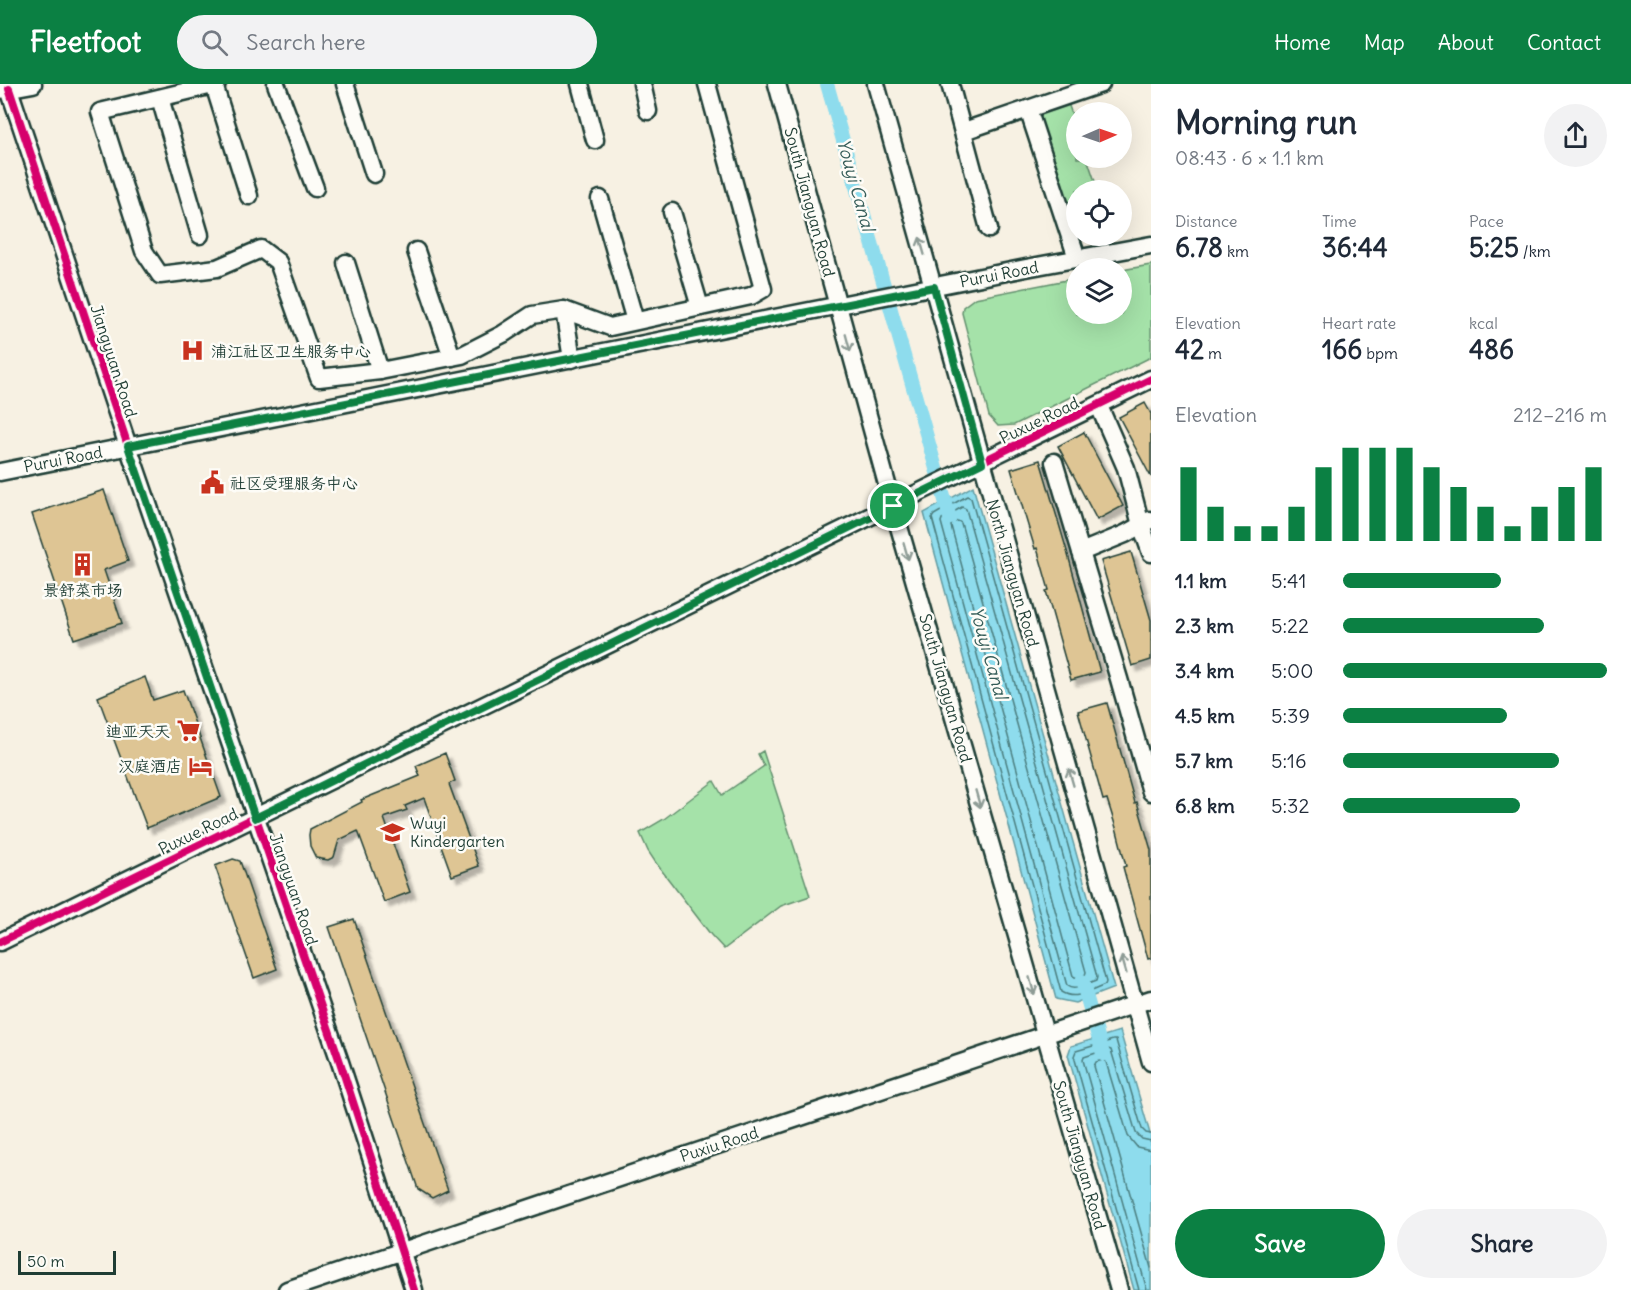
<!DOCTYPE html>
<html lang="en">
<head>
<meta charset="utf-8">
<style>
  body { margin:0; font-family:Delius,"LXGW WenKai TC",sans-serif; background:#f2f2f3; color:#1f2937; height:100vh; display:flex; flex-direction:column; font-size:22px; white-space:nowrap }
  * { box-sizing:border-box; margin:0 }
  p { font-size:20px; color:#747a83 }
  .icon { flex:none; width:33px; height:33px; fill:none; stroke:currentColor; stroke-width:2; stroke-linecap:round; stroke-linejoin:round }
  .map { position:relative; flex:1; overflow:hidden }
  .side { display:flex; flex-direction:column; background:#fff; width:480px }
  .side>* { flex:none }
  .needle { width:39px; rotate:88deg }
  .tools { position:absolute; left:1066px; top:18px; display:grid; gap:12px }
  .tools a { display:grid; place-items:center; width:66px; height:66px; border-radius:50%; background:#fff; box-shadow:0 6px 24px #0002; font-size:30px }
  .scale { position:absolute; left:18px; bottom:15px; width:98px; box-sizing:border-box; padding-left:6px; border:3px solid #1f3d34; border-top:0; font-size:16px; line-height:21px; white-space:nowrap; color:#1f3d34; -webkit-text-stroke:4px #fdfcf7; paint-order:stroke }
  .pin { position:absolute; display:grid; place-items:center; width:51px; height:51px; color:#fff; margin:-26px; border:3px solid #fff; border-radius:50%; box-shadow:0 2px 6px #0007 }
  .round { display:grid; place-items:center; flex:none; width:63px; height:63px; border-radius:32px; background:#f2f2f3 }
  .head { display:flex; align-items:center; justify-content:space-between; height:102px; padding:0 24px }
  h1 { font-size:33px; font-weight:800; line-height:45px }
  .metrics { display:grid; grid-template-columns:repeat(3,1fr); gap:9px; height:102px; padding:6px 24px }
  .metrics div { display:grid; align-content:center }
  .metrics b { font-size:26px; font-weight:800 }
  .metrics small { font-size:16px; font-weight:400 }
  .metrics p { font-size:16px }
  .chart { height:168px; padding:12px 24px }
  .chart p { display:flex; justify-content:space-between }
  .chart svg { width:100%; height:108px; margin-top:6px; stroke:#0b8043; stroke-width:6 }
  .primary-button { display:flex; gap:12px; margin-top:auto; padding:12px 24px }
  .primary-button a { flex:1; height:69px; border-radius:36px; background:#0b8043; color:#fff; font-size:24px; font-weight:800; line-height:69px; text-align:center }
  .primary-button a+a { background:#f2f2f3; color:#1f2937 }
  ul { padding:0 24px; list-style:none; font-size:20px }
  li { display:grid; grid-template-columns:96px 72px 1fr; align-items:center; height:45px }
  li i { height:15px; border-radius:8px; background:#0b8043 }
  header { display:flex; align-items:center; gap:36px; box-sizing:border-box; height:84px; padding:0 30px; background:#0b8043; color:#fff }
  header strong { font-size:28px }
  nav { display:flex; gap:33px; margin-inline-start:auto; font-size:21px }
  .search { width:420px; height:54px; background:#f2f2f3; display:flex; align-items:center; gap:15px; box-sizing:border-box; padding:0 21px; border-radius:33px; color:#747a83; font-size:22px }
  main { display:flex; flex:1; min-height:0 }
  .map>svg:first-child { display:block }
</style>
</head>
<body>
<header>
<strong>Fleetfoot</strong>
<div class="search"><svg class="icon" aria-label="search" viewBox="0 0 24 24"><circle cx="10" cy="10" r="6"/><path d="M15 15l6 6"/></svg>Search here</div>
<nav><a>Home</a><a>Map</a><a>About</a><a>Contact</a></nav>
</header>
<main>
<div class="map">
<svg width="1151" height="1206" viewBox="0 0 1151 1206">
  <defs>
    <filter id="shadow"><feDropShadow dx="5.5" dy="5.5" stdDeviation="1.5" flood-color="#0004"/></filter>
  </defs>
  <rect width="100%" height="100%" fill="#f7f1e3"/>
  <filter id="ink" filterUnits="userSpaceOnUse"><feTurbulence type="fractalNoise" baseFrequency=".0167" numOctaves="2"/><feDisplacementMap in="SourceGraphic" scale="12" xChannelSelector="R" yChannelSelector="G"/><feConvolveMatrix kernelMatrix="1 2 1 2 8 2 1 2 1" color-interpolation-filters="sRGB"/></filter>
  <g filter="url(#ink)">
    <g fill="#a5e2a9" stroke="#62906e" stroke-width="1.5">
      <polygon points="1068,19 1077,45 1077,74 1087,74 1098,106 1077,106 1077,149 1040,34 1043,27"/>
      <polygon points="1151,181 1151,273 1014,341 998,342 989,332 962,229 963,223 975,214 1077,194 1077,230 1122,230 1122,186"/>
      <polygon points="763,667 810,812 781,822 724,865 711,851 656,779 648,767 640,749 664,735 714,697 722,711 764,682 758,670"/>
    </g>
    <g fill="#8edced" stroke="#629ca3" stroke-width="1.5">
      <polygon points="973,402 1114,904 1075,919 1056,915 924,429"/>
      <polygon points="1120,947 1151,1053 1151,1206 1134,1206 1068,971 1071,962"/>
    </g>
    <g fill="none" stroke-linecap="round" stroke-linejoin="round">
      <g stroke="#4b7d7e" stroke-width="1.5">
        <path d="M 967,412 L 971,414 L 1106,898 L 1105,901 C 1090,907 1075,917 1061,908 L 932,434 L 934,431 Z"/>
        <path d="M 962,423 L 966,425 L 1097,893 L 1096,897 C 1086,900 1075,908 1067,902 L 941,438 L 942,435 Z"/>
        <polygon points="958,437 961,439 1086,888 1085,891 1077,894 1073,892 951,442 952,439"/>
        <polyline points="1151,1066 1137,1063 1128,1052 1106,978 1103,976 1096,978 1094,982 1151,1184"/>
        <polyline points="1139,1206 1074,972 1076,967 1113,956 1116,956 1142,1045 1146,1049 1151,1050"/>
        <polyline points="1147,1206 1083,976 1084,973 1108,965 1111,966 1136,1049 1142,1055 1151,1057"/>
      </g>
      <g stroke="#8edced" stroke-width="14">
        <polyline points="827,0 950,434"/>
        <polyline points="1082,897 1103,970"/>
      </g>
    </g>
    <g fill="#dec594" stroke="#1f3d34" stroke-width="1.5" filter="url(#shadow)">
      <polygon points="1145,319 1151,330 1151,393 1119,333"/>
      <polygon points="1084,348 1123,422 1097,436 1058,362"/>
      <polygon points="1040,376 1067,467 1100,588 1071,596 1046,507 1049,506 1037,464 1035,465 1011,385"/>
      <polygon points="104,406 128,477 104,486 122,539 74,555 32,430"/>
      <polygon points="1131,468 1151,536 1151,576 1132,582 1101,477"/>
      <polygon points="145,593 153,616 183,606 221,713 147,744 98,613"/>
      <polygon points="1107,619 1135,719 1137,718 1151,766 1151,874 1148,875 1123,783 1126,782 1117,747 1107,715 1103,716 1078,627"/>
      <polygon points="445,669 455,697 449,700 479,782 452,792 424,714 405,722 407,726 384,734 410,808 384,818 358,747 339,756 334,773 328,776 316,774 310,762 309,751 310,745 362,718 361,716 420,692 416,682"/>
      <polygon points="233,775 240,777 277,885 254,894 215,782"/>
      <polygon points="354,835 448,1106 432,1114 418,1105 329,843"/>
    </g>
    <g fill="none" stroke-linecap="round" stroke-linejoin="round">
      <defs>
        <g id="minor">
          <polyline points="217,0 100,28 144,167 160,191 217,184 261,165 278,178 319,294 380,287 462,271 503,250 532,231 564,226"/>
          <polyline points="276,0 315,104"/>
          <polyline points="345,0 374,90"/>
          <polyline points="580,0 595,56"/>
          <polyline points="642,0 648,27"/>
          <polyline points="777,0 893,422 1119,1206"/>
          <polyline points="876,0 1151,978"/>
          <polyline points="950,0 989,145"/>
          <polyline points="214,1 249,112"/>
          <polyline points="9,5 128,362 340,978 414,1206"/>
          <polyline points="0,6 33,0"/>
          <polyline points="160,14 200,151"/>
          <polyline points="1028,25 1077,174"/>
          <polyline points="964,47 1101,0"/>
          <polyline points="600,115 635,237"/>
          <polyline points="672,128 700,223"/>
          <polyline points="416,167 452,273"/>
          <polyline points="346,179 380,287"/>
          <polyline points="572,275 564,226 610,243 751,212 763,205 707,0"/>
          <polyline points="1099,322 1126,384 1141,441 1151,469"/>
          <polyline points="1054,378 1119,595 1151,708"/>
          <polyline points="0,388 1026,184 1151,161"/>
          <polyline points="1081,468 1125,450 1150,436"/>
          <polyline points="0,858 1151,295"/>
          <polyline points="287,1206 1151,915"/>
        </g>
      </defs>
      <use href="#minor" stroke="#1f3d34" stroke-width="21"/>
      <use href="#minor" stroke="#fdfcf7" stroke-width="16"/>
      <defs>
        <g id="cycleway">
          <polyline points="9,5 128,362 340,978 414,1206"/>
          <polyline points="0,858 1151,295"/>
        </g>
      </defs>
      <use href="#cycleway" stroke="#fdfcf7" stroke-width="11"/>
      <use href="#cycleway" stroke="#d6006c" stroke-width="8"/>
    </g>
    <defs><path id="oneway-shaft" d="M-6 0H5M1.5-3L5.5 0L1.5 3" fill="none" stroke-width="1.6" stroke-linecap="round" stroke-linejoin="round" transform="scale(1.5)"/></defs>
    <g stroke="#8e9c96">
      <use href="#oneway-shaft" transform="translate(922 162) rotate(-106)"/>
      <use href="#oneway-shaft" transform="translate(848 259) rotate(75)"/>
      <use href="#oneway-shaft" transform="translate(906 467) rotate(74)"/>
      <use href="#oneway-shaft" transform="translate(1071 693) rotate(-106)"/>
      <use href="#oneway-shaft" transform="translate(978 715) rotate(74)"/>
      <use href="#oneway-shaft" transform="translate(1124 881) rotate(-106)"/>
      <use href="#oneway-shaft" transform="translate(1032 902) rotate(74)"/>
    </g>
  </g>
  <g fill="none" stroke-linecap="round" stroke-linejoin="round" filter="url(#ink)">
    <defs>
      <polygon id="route" points="934,203 982,379 255,734 128,362"/>
    </defs>
    <use href="#route" stroke="#fff" stroke-width="12"/>
    <use href="#route" stroke="#0b8043" stroke-width="8"/>
  </g>
  <defs>
    <symbol id="hospital-bare" viewBox="-9 -9 18 18"><path d="M-5-5h3v3.5h4V-5h3V5h-3V1.5h-4V5h-3Z" fill="#c8321e" stroke="#fdfcf7" stroke-width="2.5" paint-order="stroke"/></symbol>
    <symbol id="civic-bare" viewBox="-9 -9 18 18"><path d="M-.6-6.5H3V-4.5H.6V-3L4-1V1h2V6H-6V1h2V-1L-.6-3ZM-1.2 2.5V6h2.4V2.5Z" fill="#c8321e" stroke="#fdfcf7" stroke-width="2.5" paint-order="stroke"/></symbol>
    <symbol id="building-bare" viewBox="-9 -9 18 18"><path d="M-4-6H4V6H1V3H-1V6H-4ZM-2.5-4.3h1.7v1.8h-1.7ZM.8-4.3h1.7v1.8H.8ZM-2.5-1h1.7V.8h-1.7ZM.8-1h1.7V.8H.8Z" fill="#c8321e" stroke="#fdfcf7" stroke-width="2.5" paint-order="stroke"/></symbol>
    <symbol id="supermarket-bare" viewBox="-9 -9 18 18"><path d="M-6-5.5h2.5l.6 2H6L4.5 2H-2.5L-4.4-4H-6ZM-1.5 3.2a1.3 1.3 0 1 0 .1 0ZM3 3.2a1.3 1.3 0 1 0 .1 0Z" fill="#c8321e" stroke="#fdfcf7" stroke-width="2.5" paint-order="stroke"/></symbol>
    <symbol id="hotel-bare" viewBox="-9 -9 18 18"><path d="M-6-4.5h1.5V1H6V5H4.5V3h-9V5H-6ZM-4 0a1.8 1.8 0 1 1 3.6 0ZM.5 0V-2.5h3Q6-2.5 6 0Z" fill="#c8321e" stroke="#fdfcf7" stroke-width="2.5" paint-order="stroke"/></symbol>
    <symbol id="school-bare" viewBox="-9 -9 18 18"><path d="M0-5L7-2L0 1L-7-2ZM-4 1L0 2.5L4 1V4Q0 6-4 4Z" fill="#c8321e" stroke="#fdfcf7" stroke-width="2.5" paint-order="stroke"/></symbol>
  </defs>
  <g fill-rule="evenodd">
    <use href="#hospital-bare" x="176" y="250" width="33" height="33"/>
    <use href="#civic-bare" x="196" y="382" width="33" height="33"/>
    <use href="#building-bare" x="66" y="464" width="33" height="33"/>
    <use href="#supermarket-bare" x="172" y="630" width="33" height="33"/>
    <use href="#hotel-bare" x="184" y="666" width="33" height="33"/>
    <use href="#school-bare" x="376" y="732" width="33" height="33"/>
  </g>
  <g text-anchor="middle" dominant-baseline="central" stroke-width="5" stroke-linejoin="round" paint-order="stroke">
    <g font-size="16" fill="#1f3d34" stroke="#fdfcf7">
      <text transform="translate(810 118) rotate(75)">South Jiangyan Road</text>
      <text transform="translate(999 190) rotate(-11)">Purui Road</text>
      <text transform="translate(114 277) rotate(72)">Jiangyuan Road</text>
      <text transform="translate(1039 336) rotate(-26)">Puxue Road</text>
      <text transform="translate(63 375) rotate(-11)">Purui Road</text>
      <text transform="translate(1013 489) rotate(74)">North Jiangyan Road</text>
      <text transform="translate(946 604) rotate(74)">South Jiangyan Road</text>
      <text transform="translate(198 747) rotate(-26)">Puxue Road</text>
      <text transform="translate(294 805) rotate(71)">Jiangyuan Road</text>
      <text transform="translate(719 1060) rotate(-18)">Puxiu Road</text>
      <text transform="translate(1080 1071) rotate(74)">South Jiangyan Road</text>
    </g>
    <g font-size="16" fill="#1f3d34" stroke="#fdfcf7" text-anchor="start">
      <text x="211" y="267">浦江社区卫生服务中心</text>
      <text x="230" y="399">社区受理服务中心</text>
      <text x="83" y="506" text-anchor="middle">景舒菜市场</text>
      <text x="170" y="647" text-anchor="end">迪亚天天</text>
      <text x="182" y="682" text-anchor="end">汉庭酒店</text>
      <text x="410" y="739">Wuyi<tspan x="410" dy="18">Kindergarten</tspan></text>
    </g>
    <g font-size="18" font-style="italic" fill="#355d59" stroke="#fdfcf7">
      <text transform="translate(856 101) rotate(74)">Youyi Canal</text>
      <text transform="translate(989 569) rotate(74)">Youyi Canal</text>
    </g>
  </g>
</svg>
<div class="tools">
<a><svg class="needle" viewBox="-14 -14 28 28"><path d="M0-13l5 13h-10z" fill="#e53935"/><path d="M0 13l5-13h-10z" fill="#747a83"/></svg></a>
<a><svg class="icon" aria-label="locate" viewBox="0 0 24 24"><circle cx="12" cy="12" r="6"/><path d="M12 2v4M12 18v4M2 12h4M18 12h4"/></svg></a>
<a><svg class="icon" aria-label="layers" viewBox="0 0 24 24"><path d="M12 4l9 5-9 5-9-5zM3 14l9 5 9-5"/></svg></a>
</div>
<div class="scale">50 m</div>
<div class="pin" style="left:893px;top:422px;background:#1e9e55"><svg class="icon" aria-label="arrive" viewBox="0 0 24 24"><path d="M6 21V4h12l-3 4 3 4H6"/></svg></div>
</div>
<section class="side">
<div class="head"><div><h1>Morning run</h1><p>08:43 · 6 × 1.1 km</p></div><a class="round"><svg class="icon" aria-label="share" viewBox="0 0 24 24"><path d="M12 15V3M7 8l5-5 5 5M5 13v7h14v-7"/></svg></a></div>
<div class="metrics">
<div><p>Distance</p><b>6.78<small> km</small></b></div>
<div><p>Time</p><b>36:44</b></div>
<div><p>Pace</p><b>5:25<small> /km</small></b></div>
</div>
<div class="metrics">
<div><p>Elevation</p><b>42<small> m</small></b></div>
<div><p>Heart rate</p><b>166<small> bpm</small></b></div>
<div><p>kcal</p><b>486</b></div>
</div>
<div class="chart"><p><span>Elevation</span>212–216 m</p>
<svg viewBox="0 0 160 44" preserveAspectRatio="none"><path d="M5 44V14M15 44V30M25 44V38M35 44V38M45 44V30M55 44V14M65 44V6M75 44V6M85 44V6M95 44V14M105 44V22M115 44V30M125 44V38M135 44V30M145 44V22M155 44V14"/></svg>
</div>
<ul>
<li><b>1.1 km</b>5:41<i style="width:60%"></i></li>
<li><b>2.3 km</b>5:22<i style="width:76%"></i></li>
<li><b>3.4 km</b>5:00<i style="width:100%"></i></li>
<li><b>4.5 km</b>5:39<i style="width:62%"></i></li>
<li><b>5.7 km</b>5:16<i style="width:82%"></i></li>
<li><b>6.8 km</b>5:32<i style="width:67%"></i></li>
</ul>
<div class="primary-button"><a>Save</a><a>Share</a></div>
</section>
</main>
</body>
</html>
